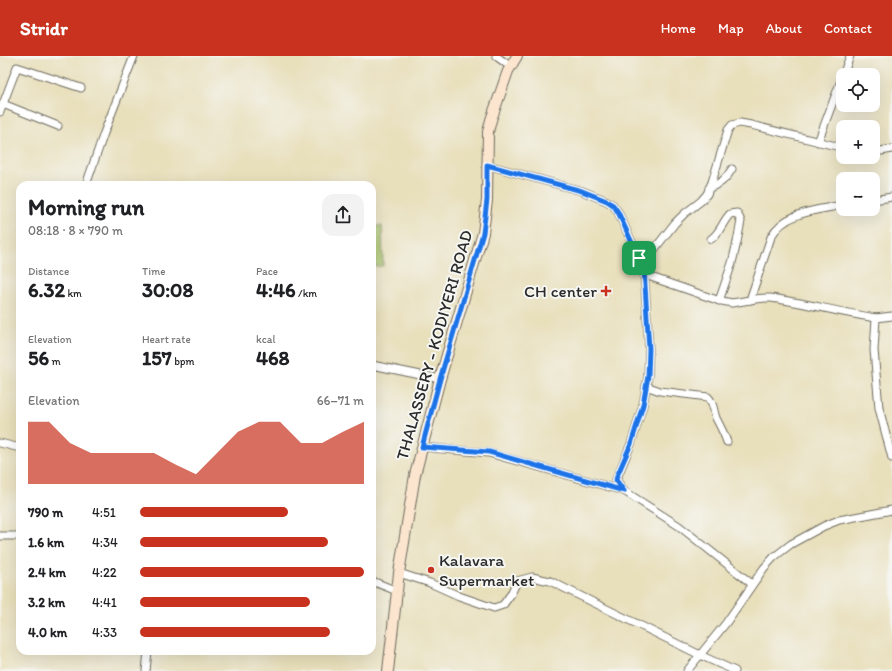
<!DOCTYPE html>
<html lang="en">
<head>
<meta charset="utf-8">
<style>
  body { margin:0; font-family:Itim,sans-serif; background:#f2f2f2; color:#202124; height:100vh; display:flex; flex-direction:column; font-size:15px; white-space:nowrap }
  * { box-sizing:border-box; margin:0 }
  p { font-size:13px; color:#757577 }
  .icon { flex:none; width:22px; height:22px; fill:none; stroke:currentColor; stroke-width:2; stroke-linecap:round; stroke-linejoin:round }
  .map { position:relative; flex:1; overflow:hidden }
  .panel { position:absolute; left:16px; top:125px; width:360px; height:474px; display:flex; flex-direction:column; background:#fff; border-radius:12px; box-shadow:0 4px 16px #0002 }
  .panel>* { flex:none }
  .buttons { position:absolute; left:836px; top:12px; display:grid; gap:8px }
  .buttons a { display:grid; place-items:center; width:44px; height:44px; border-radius:8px; background:#fff; box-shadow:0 4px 16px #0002; font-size:20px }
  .pin { position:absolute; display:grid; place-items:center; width:34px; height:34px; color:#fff; margin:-17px; border-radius:8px; box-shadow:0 2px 6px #0006 }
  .round { display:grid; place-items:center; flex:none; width:42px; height:42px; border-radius:12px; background:#f2f2f2 }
  .summary { display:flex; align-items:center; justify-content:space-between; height:68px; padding:0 12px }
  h1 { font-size:22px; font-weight:700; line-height:30px }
  .stats { display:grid; grid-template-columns:repeat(3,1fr); gap:6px; height:68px; padding:4px 12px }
  .stats div { display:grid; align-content:center }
  .stats b { font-size:20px; font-weight:700 }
  .stats small { font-size:11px; font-weight:400 }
  .stats p { font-size:11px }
  .chart { height:112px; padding:8px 12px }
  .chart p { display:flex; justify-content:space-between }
  .chart svg { width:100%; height:72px; margin-top:4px; fill:#c8321e; opacity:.7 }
  ul { padding:0 12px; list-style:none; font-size:13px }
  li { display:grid; grid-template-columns:64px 48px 1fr; align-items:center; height:30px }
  li i { height:10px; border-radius:5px; background:#c8321e }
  header { display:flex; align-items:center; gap:24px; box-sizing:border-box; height:56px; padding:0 20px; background:#c8321e; color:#fff }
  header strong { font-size:19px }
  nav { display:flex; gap:22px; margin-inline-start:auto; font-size:14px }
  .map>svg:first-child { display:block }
</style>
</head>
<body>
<header>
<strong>Stridr</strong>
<nav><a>Home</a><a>Map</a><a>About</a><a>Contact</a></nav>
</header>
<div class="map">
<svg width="892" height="615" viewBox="0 0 892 615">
  <rect width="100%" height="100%" fill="#f6f6f2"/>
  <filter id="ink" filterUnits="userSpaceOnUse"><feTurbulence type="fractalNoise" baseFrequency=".025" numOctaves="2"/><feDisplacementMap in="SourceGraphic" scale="8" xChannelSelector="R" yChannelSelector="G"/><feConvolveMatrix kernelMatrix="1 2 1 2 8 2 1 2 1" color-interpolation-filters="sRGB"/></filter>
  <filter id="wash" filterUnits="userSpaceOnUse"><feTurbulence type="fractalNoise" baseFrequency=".012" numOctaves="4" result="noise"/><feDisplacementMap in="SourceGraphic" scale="16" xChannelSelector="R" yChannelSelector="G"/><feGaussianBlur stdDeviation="0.9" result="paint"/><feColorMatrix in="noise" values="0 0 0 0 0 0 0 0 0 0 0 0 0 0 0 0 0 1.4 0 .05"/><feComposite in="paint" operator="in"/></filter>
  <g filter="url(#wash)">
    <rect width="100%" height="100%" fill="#e8dfbb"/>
    <polygon fill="#a9c368" stroke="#6a774a" points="372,170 382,170 383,210 372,210"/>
  </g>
  <g filter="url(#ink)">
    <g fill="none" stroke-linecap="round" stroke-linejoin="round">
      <defs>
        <g id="minor">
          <polyline points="496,0 511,11"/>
          <polyline points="843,19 850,0"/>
          <polyline points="3,48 58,70"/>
          <polyline points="0,56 17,11 81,32"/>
          <polyline points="818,86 843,19"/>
          <polyline points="873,94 881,95 892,93"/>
          <path d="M 487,109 L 582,135 L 607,145 L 613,149 L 618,156 L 644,213 L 651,221 L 717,244 L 732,247 L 750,244 L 771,181 C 784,156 817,154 843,149"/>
          <polyline points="86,129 104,77 134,0"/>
          <path d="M 709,132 C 719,129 727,122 732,113"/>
          <polyline points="873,144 892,141"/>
          <path d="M 711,183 C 720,177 723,165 730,158 L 737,157 L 741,165 L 737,186 L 732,207 L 719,245"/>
          <polyline points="639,202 647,199 653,195 675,167 684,158 701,145 707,138 712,126 728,74 732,69 740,67 751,69 836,90 843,91"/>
          <polyline points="644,213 649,293 648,320 643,349 631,388 616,424 624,435 679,470 752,528"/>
          <path d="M 750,244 C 772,239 779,244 800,247 C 825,252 851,258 876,262"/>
          <polyline points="892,260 876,262 874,294 879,352 892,402"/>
          <polyline points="372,309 440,323"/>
          <path d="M 646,330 L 660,335 L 708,341 C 714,347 713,354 716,362 C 720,370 724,377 727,386"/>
          <polyline points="0,387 20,392"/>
          <polyline points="422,391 489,397 624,435"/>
          <polyline points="0,480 20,480"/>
          <polyline points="399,517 430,527 459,540 494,552 503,549 511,538 517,525 532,521 550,525 700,599 735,615"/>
          <polyline points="372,525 397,535"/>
          <polyline points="146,615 148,595"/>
          <polyline points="687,615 726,567 764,512 774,501 791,488 824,470 839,464 892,454"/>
        </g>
        <polyline id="secondary" points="388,615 399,517 415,419 440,323 483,177 487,144 488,76 491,64 508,15 517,0"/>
      </defs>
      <use href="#minor" stroke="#6d6a5d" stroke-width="9"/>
      <use href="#secondary" stroke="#6d6a5d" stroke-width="12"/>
      <use href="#minor" stroke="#fff" stroke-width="7"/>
      <use href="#secondary" stroke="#fbe5cf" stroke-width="10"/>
    </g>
  </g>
  <g fill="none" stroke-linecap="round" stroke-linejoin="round" filter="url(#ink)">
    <defs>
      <polygon id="route" points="487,109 582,135 607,145 613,149 618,156 644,213 649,293 648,320 643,349 631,388 617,420 616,424 624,435 489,396 422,391 440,323 483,177 487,144"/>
    </defs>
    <use href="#route" stroke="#fff" stroke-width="8"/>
    <use href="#route" stroke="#1a73e8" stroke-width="5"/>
  </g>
  <g fill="#c8321e" stroke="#f6f6f2" stroke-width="1.5">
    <path d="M604 229h4v4h4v4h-4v4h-4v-4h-4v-4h4z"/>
    <circle cx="431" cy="514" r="4"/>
  </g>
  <g text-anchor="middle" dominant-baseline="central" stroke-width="4" stroke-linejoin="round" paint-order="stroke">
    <g font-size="17" fill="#2b2b2b" stroke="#f6f6f2" text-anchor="end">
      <text x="597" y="235">CH center</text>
      <text x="439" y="504" text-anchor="start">Kalavara<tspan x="439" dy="20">Supermarket</tspan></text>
    </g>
    <g font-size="17" fill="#2b2b2b" stroke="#f6f6f2">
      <text transform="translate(434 289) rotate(-74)">THALASSERY - KODIYERI ROAD</text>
    </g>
  </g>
</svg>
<div class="buttons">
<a><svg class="icon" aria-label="locate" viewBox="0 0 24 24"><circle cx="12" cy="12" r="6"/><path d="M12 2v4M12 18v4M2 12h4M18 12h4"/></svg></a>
<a>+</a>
<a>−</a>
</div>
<div class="pin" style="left:639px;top:202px;background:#1e9e55"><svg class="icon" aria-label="arrive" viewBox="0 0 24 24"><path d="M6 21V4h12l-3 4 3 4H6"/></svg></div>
<section class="panel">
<div class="summary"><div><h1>Morning run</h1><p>08:18 · 8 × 790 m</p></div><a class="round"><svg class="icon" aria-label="share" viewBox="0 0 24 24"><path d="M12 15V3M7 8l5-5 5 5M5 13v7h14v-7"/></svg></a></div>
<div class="stats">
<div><p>Distance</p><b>6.32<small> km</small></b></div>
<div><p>Time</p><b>30:08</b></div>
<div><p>Pace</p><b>4:46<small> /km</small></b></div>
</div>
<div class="stats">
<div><p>Elevation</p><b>56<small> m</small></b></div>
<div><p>Heart rate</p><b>157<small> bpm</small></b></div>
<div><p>kcal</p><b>468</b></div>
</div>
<div class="chart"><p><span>Elevation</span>66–71 m</p>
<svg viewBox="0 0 160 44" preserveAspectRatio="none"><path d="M0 44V6L10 6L20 19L30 25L40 25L50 25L60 25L70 32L80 38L90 25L100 12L110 6L120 6L130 19L140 19L150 12L160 6V44z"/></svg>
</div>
<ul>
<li><b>790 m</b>4:51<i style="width:66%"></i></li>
<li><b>1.6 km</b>4:34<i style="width:84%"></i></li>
<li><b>2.4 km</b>4:22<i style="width:100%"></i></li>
<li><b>3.2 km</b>4:41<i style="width:76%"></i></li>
<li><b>4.0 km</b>4:33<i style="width:85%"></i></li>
</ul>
</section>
</div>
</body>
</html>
